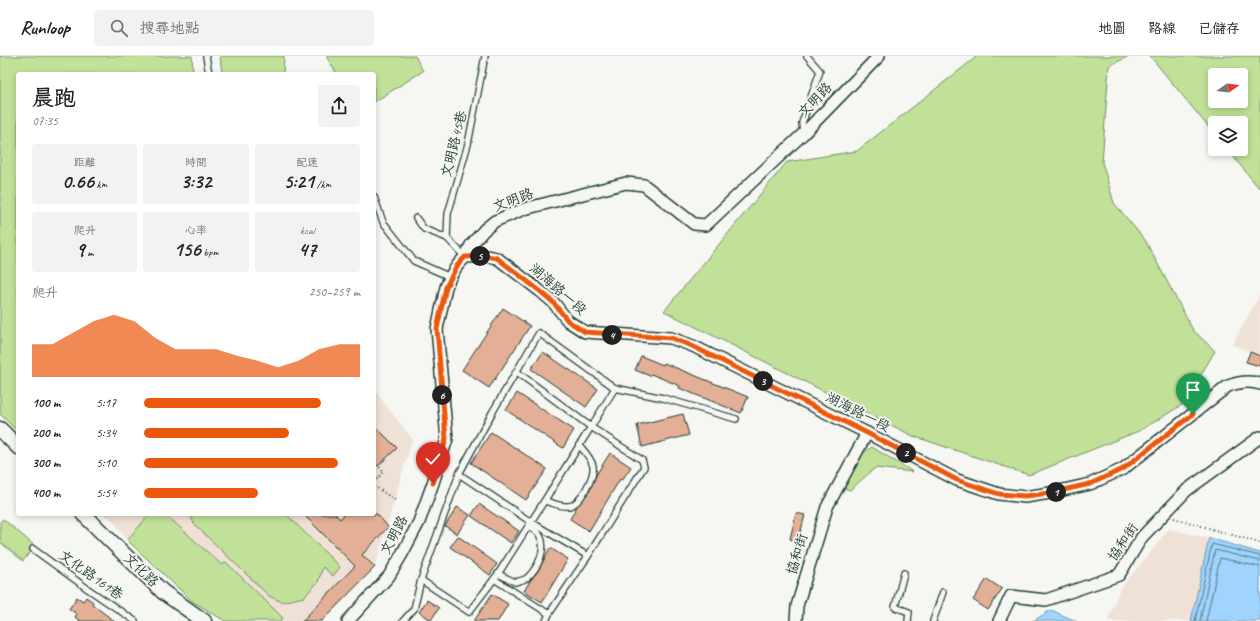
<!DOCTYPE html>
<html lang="zh-TW">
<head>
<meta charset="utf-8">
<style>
  body { margin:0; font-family:Caveat,"LXGW WenKai TC",sans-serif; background:#f2f2f2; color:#222; height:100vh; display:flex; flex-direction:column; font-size:15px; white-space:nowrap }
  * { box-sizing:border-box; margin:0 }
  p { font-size:13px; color:#767676 }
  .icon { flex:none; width:22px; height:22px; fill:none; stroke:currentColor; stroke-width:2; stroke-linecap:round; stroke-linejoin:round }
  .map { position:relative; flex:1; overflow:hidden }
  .drawer { position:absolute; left:16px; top:16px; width:360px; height:444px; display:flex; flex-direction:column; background:#fff; border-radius:4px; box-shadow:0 2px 6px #0003 }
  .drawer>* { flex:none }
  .needle { width:26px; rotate:76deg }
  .controls { position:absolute; left:1208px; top:12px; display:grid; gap:8px }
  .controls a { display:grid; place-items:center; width:40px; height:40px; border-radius:4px; background:#fff; box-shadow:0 2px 6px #0003; font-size:20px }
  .pin { position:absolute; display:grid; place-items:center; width:34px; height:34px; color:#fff; margin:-41px -17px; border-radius:50% 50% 50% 0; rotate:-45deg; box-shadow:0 0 4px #0007 }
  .pin .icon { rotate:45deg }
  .km { position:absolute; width:20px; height:20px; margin:-10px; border-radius:50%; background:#222; color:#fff; font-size:11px; line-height:20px; text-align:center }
  .round { display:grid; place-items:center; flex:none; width:42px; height:42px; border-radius:4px; background:#f2f2f2 }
  .summary { display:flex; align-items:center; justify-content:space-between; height:68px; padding:0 16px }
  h1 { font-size:22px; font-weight:700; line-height:30px }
  .metrics { display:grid; grid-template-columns:repeat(3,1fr); gap:6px; height:68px; padding:4px 16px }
  .metrics div { display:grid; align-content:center; border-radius:4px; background:#f2f2f2; text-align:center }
  .metrics b { font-size:20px; font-weight:700 }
  .metrics small { font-size:11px; font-weight:400 }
  .metrics p { font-size:11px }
  .chart { height:112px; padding:8px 16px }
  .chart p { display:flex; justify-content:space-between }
  .chart svg { width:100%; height:72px; margin-top:4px; fill:#ea580c; opacity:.7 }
  ul { padding:0 16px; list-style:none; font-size:13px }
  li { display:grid; grid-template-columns:64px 48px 1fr; align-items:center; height:30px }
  li i { height:10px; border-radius:5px; background:#ea580c }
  header { display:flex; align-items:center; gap:24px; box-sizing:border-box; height:56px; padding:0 20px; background:#fff; border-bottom:1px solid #e0e0e0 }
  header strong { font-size:19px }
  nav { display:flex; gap:22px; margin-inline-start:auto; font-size:14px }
  .search { width:280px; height:36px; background:#f2f2f2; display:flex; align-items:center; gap:10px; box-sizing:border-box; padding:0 14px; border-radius:4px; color:#767676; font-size:15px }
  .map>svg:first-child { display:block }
</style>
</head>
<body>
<header>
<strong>Runloop</strong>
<div class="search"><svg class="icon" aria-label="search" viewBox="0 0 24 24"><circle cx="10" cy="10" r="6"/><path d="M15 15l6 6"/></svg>搜尋地點</div>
<nav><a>地圖</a><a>路線</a><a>已儲存</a></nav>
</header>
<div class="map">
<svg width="1260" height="565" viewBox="0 0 1260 565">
  <rect width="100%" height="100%" fill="#f6f6f2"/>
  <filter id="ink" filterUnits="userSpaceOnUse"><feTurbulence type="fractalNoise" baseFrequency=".025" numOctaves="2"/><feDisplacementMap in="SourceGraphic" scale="8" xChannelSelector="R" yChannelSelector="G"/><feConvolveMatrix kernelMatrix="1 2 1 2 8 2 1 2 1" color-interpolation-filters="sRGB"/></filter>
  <g filter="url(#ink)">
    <g fill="#f0e1d6">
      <polygon points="1260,238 1260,299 1232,289"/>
      <polygon points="374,334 414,385 411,387 375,511 322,565 225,565 192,545 127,484 114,466 106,458 374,458"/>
      <polygon points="1169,473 1209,482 1191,565 1107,565 1120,533"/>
    </g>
    <g fill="#c1e098" stroke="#708e66" fill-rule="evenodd">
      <polygon points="0,0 192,0 193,18 18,18 18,376 0,358"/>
      <polygon points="220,0 284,0 283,18 222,18"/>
      <polygon points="326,0 415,0 423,15 374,46 374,18 337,18"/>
      <polygon points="975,0 1129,0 1109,10 1102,106 1114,147 1145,184 1193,274 1215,295 1199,322 1203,336 1141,374 1029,419 913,380 664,255 787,106 857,95 975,2"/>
      <path d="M 1150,0 L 1260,0 L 1260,129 L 1259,132 L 1227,93 L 1241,93 L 1241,67 L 1215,67 L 1215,79 ZM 1215,19 L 1241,19 L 1241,45 L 1215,45 Z"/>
      <polygon points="872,391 913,416 875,412 850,434 844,432 860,399"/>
      <polygon points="150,458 165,458 222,509 226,506 283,562 280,565 225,565 192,545 127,484"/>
      <polygon points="190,458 286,458 340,511 333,520 323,511 318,526 304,541 282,546 269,540 194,468"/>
      <polygon points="3,463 35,490 23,505 0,486 0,466"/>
    </g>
    <g fill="#a0d4fe" stroke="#6c98ad">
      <polygon points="1209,482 1260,497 1260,565 1191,565"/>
      <polygon points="1051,554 1076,565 1033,565"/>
    </g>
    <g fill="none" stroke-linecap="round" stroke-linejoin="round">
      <g stroke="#537985" stroke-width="1">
        <polyline points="1195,565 1212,488 1260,500"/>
        <polyline points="1200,565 1215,494 1260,505"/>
        <polyline points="1206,565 1220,502 1260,511"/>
      </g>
    </g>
    <g fill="#e3af96" stroke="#1f3d34">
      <polygon points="503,252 530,270 489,332 462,314"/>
      <polygon points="543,296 598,333 586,351 531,313"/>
      <polygon points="1250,296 1260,300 1260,310 1246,306"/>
      <polygon points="641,300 663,309 664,307 748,341 741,357 679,332 680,330 651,318 650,320 635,314"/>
      <polygon points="517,337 574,374 563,392 506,354"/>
      <polygon points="683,358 689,379 642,391 637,369"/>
      <polygon points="374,369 397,392 378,410 374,406"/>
      <polygon points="491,376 547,413 526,444 471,407"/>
      <polygon points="610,397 631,411 622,424 620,423 589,475 570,463 577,450 589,436 596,419"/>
      <polygon points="479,448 519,475 511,487 471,460"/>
      <polygon points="457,451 470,459 457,478 445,470"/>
      <polygon points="796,457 805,459 798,486 790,483"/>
      <polygon points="303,458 335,458 340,463 345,458 377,458 388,471 362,499 375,511 322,565 302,565 355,510"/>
      <polygon points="458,480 497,508 490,519 450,491"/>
      <polygon points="550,492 568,503 542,546 524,535 530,525 538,515"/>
      <polygon points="987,523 1002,533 988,554 973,544"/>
      <polygon points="492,538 508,548 498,565 474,565"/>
      <polygon points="77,541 83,545 86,541 93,546 92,548 114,565 80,565 75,561 77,558 69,553"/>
      <polygon points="427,544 439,552 431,564 419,556"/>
    </g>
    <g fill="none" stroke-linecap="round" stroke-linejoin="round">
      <defs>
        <g id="service">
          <polyline points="206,0 209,18"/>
          <polyline points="803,77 802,67 820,15 807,0"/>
          <polyline points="374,141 383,166 414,205 450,221"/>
          <polyline points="416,162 424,173 447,182"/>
          <polyline points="465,201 447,182 448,158 468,88 485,0"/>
          <polyline points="459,418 531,466 588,500 644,411 642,404 591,371 615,332 663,342 736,363"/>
          <path d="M 545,445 C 553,447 561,451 569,450 C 580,449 595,420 593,410 C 591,402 585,396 579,389"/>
          <polyline points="33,493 88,533 135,565"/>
          <polyline points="904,517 895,551 909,556 908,565"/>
          <path d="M 498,518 L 515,526 C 519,525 524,524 527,522 C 538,512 548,492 539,478 C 537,475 532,472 529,470"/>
          <polyline points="494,523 549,558 588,500"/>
          <polyline points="421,524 469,556 498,518 591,371 517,316"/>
          <polyline points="403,565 414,553 421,524 459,418 492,357 539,277 615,332"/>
          <polyline points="546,565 549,558"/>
          <polyline points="933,565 943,536"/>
        </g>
        <g id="minor">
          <path d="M 465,201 L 487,200 L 497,202 L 540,235 L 553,246 L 568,265 L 585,276 L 671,282 L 693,290 L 867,377 L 957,424 L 999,438 L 1025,441 L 1050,437 L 1090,428 L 1123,413 L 1228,330 C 1239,326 1249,324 1260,328"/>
          <polyline points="348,565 389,520 402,498 419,466 433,427 447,383 437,273 446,231 450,221 457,210 465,201 471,189 484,174 495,165 524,153 626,127 644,129 694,168 706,169 803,78 879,0"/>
          <polyline points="796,565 797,550 827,451 867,377"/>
          <polyline points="999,565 1011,540 1046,544 1119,519 1142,481 1187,434 1260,381"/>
        </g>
        <g id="tertiary">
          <polyline points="0,373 18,391"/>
          <polyline points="83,458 163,536 204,565"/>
        </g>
      </defs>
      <use href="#service" stroke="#1f3d34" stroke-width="8"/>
      <use href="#minor" stroke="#1f3d34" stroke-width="14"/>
      <use href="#tertiary" stroke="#1f3d34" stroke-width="17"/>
      <g stroke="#1f3d34" stroke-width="2" stroke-dasharray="1 3" stroke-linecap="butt">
        <polyline points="374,426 384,416 378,410"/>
        <polyline points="374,430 395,444"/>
        <polyline points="106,459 107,458"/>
        <polyline points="1174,462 1260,487"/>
      </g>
      <use href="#service" stroke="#f6f6f2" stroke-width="5.5"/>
      <use href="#minor" stroke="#f6f6f2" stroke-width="11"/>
      <use href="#tertiary" stroke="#f6f6f2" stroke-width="14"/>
    </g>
  </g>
  <g fill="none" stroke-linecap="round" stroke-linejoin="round" filter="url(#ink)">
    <defs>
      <polyline id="route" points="433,427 446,383 437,273 446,231 457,210 465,201 487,200 497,202 540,235 553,246 568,265 585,276 671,282 692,290 867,377 957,424 999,438 1025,440 1050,437 1090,428 1123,413 1193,358"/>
    </defs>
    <use href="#route" stroke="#fff" stroke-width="8"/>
    <use href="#route" stroke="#ea580c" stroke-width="5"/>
  </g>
  <g text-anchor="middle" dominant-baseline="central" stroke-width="3.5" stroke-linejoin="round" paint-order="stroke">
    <g font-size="14" fill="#1f3d34" stroke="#f6f6f2">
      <text transform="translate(815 44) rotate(-46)">文明路</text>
      <text transform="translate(454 88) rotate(-76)">文明路45巷</text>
      <text transform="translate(513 144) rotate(-21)">文明路</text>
      <text transform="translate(558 233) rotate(41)">湖海路一段</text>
      <text transform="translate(858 356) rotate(27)">湖海路一段</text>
      <text transform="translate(394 479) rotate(-62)">文明路</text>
      <text transform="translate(1123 486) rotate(-56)">協和街</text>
      <text transform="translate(797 498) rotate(-73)">協和街</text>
      <text transform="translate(141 514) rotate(44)">文化路</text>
      <text transform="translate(91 519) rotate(35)">文化路161巷</text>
    </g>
  </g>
</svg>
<div class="controls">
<a><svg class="needle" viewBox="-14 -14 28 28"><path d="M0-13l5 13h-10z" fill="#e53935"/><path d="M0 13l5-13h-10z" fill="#767676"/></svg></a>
<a><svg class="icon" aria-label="layers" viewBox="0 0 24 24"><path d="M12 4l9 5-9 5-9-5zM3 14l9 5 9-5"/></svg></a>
</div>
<div class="pin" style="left:1193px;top:358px;background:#1e9e55"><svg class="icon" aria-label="arrive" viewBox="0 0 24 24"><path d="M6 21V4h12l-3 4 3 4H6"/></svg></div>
<div class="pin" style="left:433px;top:427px;background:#d93025"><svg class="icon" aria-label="check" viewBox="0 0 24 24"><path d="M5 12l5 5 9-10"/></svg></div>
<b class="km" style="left:1056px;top:436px">1</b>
<b class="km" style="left:906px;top:397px">2</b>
<b class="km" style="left:763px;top:325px">3</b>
<b class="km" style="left:612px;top:279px">4</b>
<b class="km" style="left:480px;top:200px">5</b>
<b class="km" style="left:442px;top:339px">6</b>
<section class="drawer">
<div class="summary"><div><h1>晨跑</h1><p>07:35</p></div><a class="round"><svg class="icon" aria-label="share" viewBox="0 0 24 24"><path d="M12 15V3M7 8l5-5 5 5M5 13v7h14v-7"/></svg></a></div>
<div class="metrics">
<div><p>距離</p><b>0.66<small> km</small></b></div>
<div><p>時間</p><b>3:32</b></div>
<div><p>配速</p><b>5:21<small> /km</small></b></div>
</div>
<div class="metrics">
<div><p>爬升</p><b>9<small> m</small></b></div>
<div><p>心率</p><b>156<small> bpm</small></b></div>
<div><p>kcal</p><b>47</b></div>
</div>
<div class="chart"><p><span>爬升</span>250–259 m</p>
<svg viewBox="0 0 160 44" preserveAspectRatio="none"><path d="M0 44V24L10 24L20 17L30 10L40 6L50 10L60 20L70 27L80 27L90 27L100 31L110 34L120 38L130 34L140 27L150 24L160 24V44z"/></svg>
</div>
<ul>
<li><b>100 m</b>5:17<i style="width:82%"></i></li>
<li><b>200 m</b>5:34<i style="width:67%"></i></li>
<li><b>300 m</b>5:10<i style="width:90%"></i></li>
<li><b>400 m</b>5:54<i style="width:53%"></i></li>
</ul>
</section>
</div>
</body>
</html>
